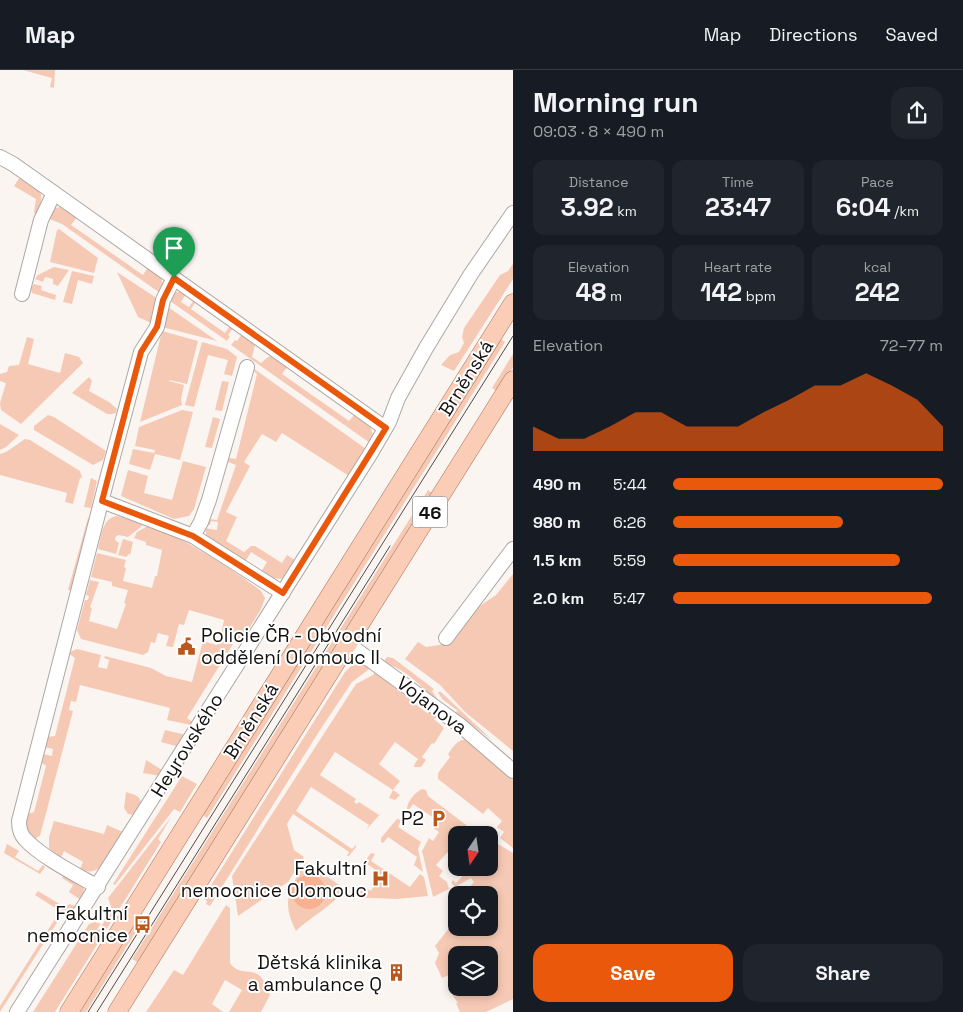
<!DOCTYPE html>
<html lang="en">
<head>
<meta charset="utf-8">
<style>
  body { margin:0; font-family:"Space Grotesk",sans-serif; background:#20242c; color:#f1f3f6; height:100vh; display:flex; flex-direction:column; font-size:19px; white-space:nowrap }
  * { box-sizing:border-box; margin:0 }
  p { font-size:16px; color:#9ea1a6 }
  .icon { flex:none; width:28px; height:28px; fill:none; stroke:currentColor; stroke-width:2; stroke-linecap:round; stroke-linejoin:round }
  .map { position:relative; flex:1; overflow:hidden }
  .panel { display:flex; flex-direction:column; background:#171b24; width:450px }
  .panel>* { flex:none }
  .needle { width:32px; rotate:193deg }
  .controls { position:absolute; left:448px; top:756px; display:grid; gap:10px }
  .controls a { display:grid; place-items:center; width:50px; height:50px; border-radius:10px; background:#171b24; box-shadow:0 2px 8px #0003; font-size:25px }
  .pin { position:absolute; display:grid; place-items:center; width:42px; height:42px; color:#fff; margin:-51px -21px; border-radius:50% 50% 50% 0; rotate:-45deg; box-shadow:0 0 5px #0007 }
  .pin .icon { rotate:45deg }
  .round { display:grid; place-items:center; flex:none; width:52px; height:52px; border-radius:15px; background:#20242c }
  .overview { display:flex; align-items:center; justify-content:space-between; height:85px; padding:0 20px }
  h1 { font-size:28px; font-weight:700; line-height:38px }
  .metrics { display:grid; grid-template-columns:repeat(3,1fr); gap:8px; height:85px; padding:5px 20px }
  .metrics div { display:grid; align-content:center; border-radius:12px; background:#20242c; text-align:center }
  .metrics b { font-size:25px; font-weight:700 }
  .metrics small { font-size:14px; font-weight:400 }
  .metrics p { font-size:14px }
  .chart { height:140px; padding:10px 20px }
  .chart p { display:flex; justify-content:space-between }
  .chart svg { width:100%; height:90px; margin-top:5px; fill:#ea580c; opacity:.7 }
  .cta { display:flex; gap:10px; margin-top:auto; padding:10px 20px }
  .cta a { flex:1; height:58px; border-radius:15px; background:#ea580c; color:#fff; font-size:20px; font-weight:700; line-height:58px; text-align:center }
  .cta a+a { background:#20242c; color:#f1f3f6 }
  ul { padding:0 20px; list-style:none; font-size:16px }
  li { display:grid; grid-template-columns:80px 60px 1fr; align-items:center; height:38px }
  li i { height:12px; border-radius:6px; background:#ea580c }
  header { display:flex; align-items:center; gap:30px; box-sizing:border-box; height:70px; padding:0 25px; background:#171b24; border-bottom:1px solid #363941 }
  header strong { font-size:24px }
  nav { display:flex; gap:28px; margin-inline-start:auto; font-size:18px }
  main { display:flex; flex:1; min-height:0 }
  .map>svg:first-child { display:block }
</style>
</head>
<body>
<header>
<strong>Map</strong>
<nav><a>Map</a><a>Directions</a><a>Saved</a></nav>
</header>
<main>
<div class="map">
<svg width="513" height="942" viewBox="0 0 513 942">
  <rect width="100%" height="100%" fill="#fbf5f2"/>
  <g fill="#f6c9b5" fill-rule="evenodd">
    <polygon points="23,0 55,0 54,18 50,17 52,8"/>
    <path d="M 20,107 C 41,122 47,120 36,146 L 34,142 L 36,129 L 14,116 Z"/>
    <polygon points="60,137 77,147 71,155 143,205 148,197 159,205 163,213 160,223 62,154 47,148 51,139"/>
    <polygon points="59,159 98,188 94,203 50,192 57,160"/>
    <polygon points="513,194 513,209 454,301 441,295 450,285 459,282 464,273 462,267 464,258 500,205 508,201"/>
    <polygon points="54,197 69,200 58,216 53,214 53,209 45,207 43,212 35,209 38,205"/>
    <polygon points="72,201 94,206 92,214 78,210 72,234 63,232"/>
    <polygon points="117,202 158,229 151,253 138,247"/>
    <polygon points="34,214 42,216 41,220 56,225 55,230 32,223 31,218"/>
    <polygon points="175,222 183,222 186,224 181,232 189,237 194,230 196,231 191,239 225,263 230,256 233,258 228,265 230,266 227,271 170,231"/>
    <polygon points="168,237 217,271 162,257"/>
    <polygon points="162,261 198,271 187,314 169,310 169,311 184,315 181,329 182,335 140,352"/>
    <polygon points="242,264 255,275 252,287 261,293 268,287 271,286 288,296 282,304 349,351 355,344 370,355 373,366 370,373 231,275 235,270 237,271"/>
    <polygon points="27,267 34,269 28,294 60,303 65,283 79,287 83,293 21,354 1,340 0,333 6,313 0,311 0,304 7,302 9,296 19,295"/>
    <polygon points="499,268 505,272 207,748 201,744"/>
    <polygon points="202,272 227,279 237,287 232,306 224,304 228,290 208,285 194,337 185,335"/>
    <polygon points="513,284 513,297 498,322 492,318"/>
    <path d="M 250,296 L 366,379 L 349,406 L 282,363 L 276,372 L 262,364 L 244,392 L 250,396 L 226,442 L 237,447 L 226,471 L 244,482 L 251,476 L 255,476 L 282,493 L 287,485 L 295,490 L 285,508 C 275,510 269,507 261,502 L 267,492 L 251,482 L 245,492 L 207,468 L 205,458 L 217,460 L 218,452 L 211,451 L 210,455 L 207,455 L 209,449 L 217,450 L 236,395 L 228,392 L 229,388 L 236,389 L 257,304 L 249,297 Z"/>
    <polygon points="89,307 92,311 89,321 109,332 117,339 116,343 112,344 107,344 72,323"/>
    <polygon points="222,311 229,312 222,341 215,340"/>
    <polygon points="182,340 193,342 180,390 155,384 150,400 129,394 133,379 154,383 155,380 135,376 139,357"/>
    <polygon points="48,345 54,347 106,381 103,390 93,395 34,360 34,356"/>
    <polygon points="213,347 220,349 212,378 205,377"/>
    <polygon points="0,354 19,365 6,377 0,380"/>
    <polygon points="25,369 30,370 80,401 82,408 80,408 73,434 65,432 67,423 0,405 0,384 6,382"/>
    <polygon points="183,391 206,397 194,439 189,446 174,449 121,426 128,400 148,406 144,423 172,430"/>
    <polygon points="91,408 97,411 91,438 84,437"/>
    <polygon points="428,420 434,424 139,893 132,889"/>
    <path d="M 117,446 L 141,453 L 142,456 L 128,467 L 119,465 L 116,466 L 115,470 L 119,473 L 116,484 L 98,479 C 101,467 102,448 117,446 Z"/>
    <polygon points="88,448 91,449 71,520 68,520"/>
    <path d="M 146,457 C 167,456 243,506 261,521 L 265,528 L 261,539 L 242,570 L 221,564 L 224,550 L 189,540 L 184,555 L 179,554 L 173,577 L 166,576 L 169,566 L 158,563 L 155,573 L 151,572 L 148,582 L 143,585 L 81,569 L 77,560 L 85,530 L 88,530 L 89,526 L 86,525 L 90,510 L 99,512 L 90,537 L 92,538 L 89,551 L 117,559 L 126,534 L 124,533 L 128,520 L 112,516 L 112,512 L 91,507 L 97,483 L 126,490 L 124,497 L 126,498 L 123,511 L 152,518 L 155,506 L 157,506 L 162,480 L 146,475 L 146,472 L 134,468 L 137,462 Z"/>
    <polygon points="123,469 133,472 130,485 128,484 127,487 118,485"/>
    <polygon points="513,504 513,681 465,642 440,615 405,589 418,572 426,577 446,574 471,542 496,525"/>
    <polygon points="203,571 217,575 219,572 222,573 223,571 233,574 187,648 194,653 191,655 167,650 170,638 80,615 76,632 71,631 69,640 73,641 40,766 34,769 26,762 24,745 34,742 46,696 40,691 43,684 52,686 53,679 44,677 47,667 55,666 75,588 68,583 77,579 101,585 98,597 107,599 109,590 104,588 105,586 151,598 166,606 192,612"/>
    <path d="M 387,587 L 393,588 L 434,619 L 432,621 L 440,633 C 426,622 414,607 397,598 C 392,595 389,596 384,591 Z"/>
    <polygon points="357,593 365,593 372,597 352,612 320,660 210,836 206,834 207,831 203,828 345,602 350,597"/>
    <polygon points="377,600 385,606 386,611 427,643 431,642 437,646 434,649 444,658 434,674 432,673 422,687 426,690 421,697 414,697 414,695 418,689 395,672 379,694 400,711 393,720 400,725 395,730 389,728 393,720 335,682 320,705 356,729 354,732 357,734 359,732 379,745 383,741 366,760 369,755 311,717 296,741 352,779 356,775 356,777 349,786 347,786 349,782 293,744 287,754 294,780 304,787 288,812 238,846 232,806 356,614 373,605"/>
    <polygon points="438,622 441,622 492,670 461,647 453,643 458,641 442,629"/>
    <polygon points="165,660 182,664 185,666 179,675 176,676 161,672"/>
    <path d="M 466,669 L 491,689 L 491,692 L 513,710 L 513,778 L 500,768 L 504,762 L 497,757 L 502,751 L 488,738 L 483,744 L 438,709 L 438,703 L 450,687 L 448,684 C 453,677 457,670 466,669 Z"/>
    <polygon points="146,690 162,700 163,703 160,706 143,703"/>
    <polygon points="182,706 197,714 180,742 174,739 115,815 113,814"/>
    <path d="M 422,719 L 426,720 L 428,726 L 470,758 L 474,757 L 478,759 L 477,765 L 473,765 L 468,761 L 464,765 L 456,765 L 456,773 L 436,795 L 443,801 L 439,806 L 447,812 L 449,819 L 433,827 L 422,781 L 429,768 L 433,771 L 439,762 L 432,757 L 437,750 L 413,734 L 409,740 L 407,739 C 407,732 415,722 422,719 Z"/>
    <path d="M 126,722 C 145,727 143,732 134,745 L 128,744 L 124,738 Z"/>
    <polygon points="172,746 158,769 161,772 55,942 33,942 89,854 95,852 101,854 97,859 99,860 112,839 108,828"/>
    <polygon points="397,749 401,750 398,757 421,772 418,779 423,802 414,795 417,787 388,767 383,773 381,772 381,768"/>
    <path d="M 54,751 L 104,764 L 107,755 L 123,762 C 114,777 103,811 80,799 L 83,792 L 64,781 L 61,788 L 49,778 L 49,767 Z"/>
    <path d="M 493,773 L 497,775 L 498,774 L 513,783 L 513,929 L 486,942 L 460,942 L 456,933 L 458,933 L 453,926 L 452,920 L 454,915 L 449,905 L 442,908 L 435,893 L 439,883 L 435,876 L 450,857 L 456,843 L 456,858 L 489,858 L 489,825 L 462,825 L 474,812 L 471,808 L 455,817 L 451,813 L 453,810 L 456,813 L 470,798 L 489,798 L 489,777 ZM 456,885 L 489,885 L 489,918 L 456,918 Z"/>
    <polygon points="7,774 19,781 15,787 38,801 43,795 45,797 40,804 4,783"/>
    <polygon points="371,783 375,784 371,791 410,817 420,804 424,807 428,826 397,829 347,827 352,819 356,822 361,815 371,821 380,803 367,794 363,800 360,798"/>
    <path d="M 306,792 L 345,819 C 333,836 310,847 296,861 C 281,832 289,818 306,792 Z"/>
    <polygon points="65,804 80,814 84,819 82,831 69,822 73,815 62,808"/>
    <polygon points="38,821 66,838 69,834 78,837 71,847 63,843 0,942 0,936 60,841 35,825"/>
    <path d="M 226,835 L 230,838 L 230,893 C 239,906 251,898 260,906 C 265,911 267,919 270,925 L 261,942 L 229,942 L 242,920 L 225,910 L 212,934 L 223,942 L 146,942 L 174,900 L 183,905 Z"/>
    <polygon points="139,844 145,847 86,942 78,942"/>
  </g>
  <circle fill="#f7b190" cx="309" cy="822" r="17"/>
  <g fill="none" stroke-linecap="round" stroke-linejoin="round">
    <defs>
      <g id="minor">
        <polyline points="0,87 13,94 54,123 385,358"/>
        <polyline points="22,224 41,150 54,123"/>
        <polyline points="102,431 193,466 283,523"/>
        <polyline points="193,466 201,452 209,430 247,297"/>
        <polyline points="446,568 513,479"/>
        <polyline points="348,574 461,656 513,701"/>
        <path d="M 98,817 C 77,805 40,786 25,769 C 20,764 19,758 19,751 L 107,409 L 141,282 L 157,257 L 163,230 L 174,208"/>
        <polyline points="17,942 371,383 389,352 398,328 426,278 471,204 513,143"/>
      </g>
      <g id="major">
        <polyline points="69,942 513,233"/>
        <polyline points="117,942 513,310"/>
      </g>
    </defs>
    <use href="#minor" stroke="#ada7a4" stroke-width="16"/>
    <use href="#major" stroke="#a8755c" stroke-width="19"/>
    <use href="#minor" stroke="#fff" stroke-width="14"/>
    <use href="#major" stroke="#fbcdb6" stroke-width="18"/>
    <g stroke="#4f4c4b" stroke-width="1">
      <polyline points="88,942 513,266"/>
      <polyline points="97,942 390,476"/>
    </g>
  </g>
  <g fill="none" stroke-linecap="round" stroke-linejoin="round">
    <defs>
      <polygon id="route" points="174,208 386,358 283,523 193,466 102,431 141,282 157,257 163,230"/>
    </defs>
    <use href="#route" stroke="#fff" stroke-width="10"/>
    <use href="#route" stroke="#ea580c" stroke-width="6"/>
  </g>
  <defs>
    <symbol id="civic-bare" viewBox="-9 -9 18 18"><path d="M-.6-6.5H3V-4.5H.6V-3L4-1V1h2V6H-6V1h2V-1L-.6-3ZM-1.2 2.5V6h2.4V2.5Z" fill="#ba571d" stroke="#fff" stroke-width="2.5" paint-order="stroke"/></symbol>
    <symbol id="parking-bare" viewBox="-9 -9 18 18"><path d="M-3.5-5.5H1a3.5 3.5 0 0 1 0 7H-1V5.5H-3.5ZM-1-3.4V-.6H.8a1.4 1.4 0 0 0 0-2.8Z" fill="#ba571d" stroke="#fff" stroke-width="2.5" paint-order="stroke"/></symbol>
    <symbol id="hospital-bare" viewBox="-9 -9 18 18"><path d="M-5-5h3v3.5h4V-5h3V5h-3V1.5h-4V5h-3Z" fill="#ba571d" stroke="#fff" stroke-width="2.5" paint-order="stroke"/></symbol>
    <symbol id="bus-bare" viewBox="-9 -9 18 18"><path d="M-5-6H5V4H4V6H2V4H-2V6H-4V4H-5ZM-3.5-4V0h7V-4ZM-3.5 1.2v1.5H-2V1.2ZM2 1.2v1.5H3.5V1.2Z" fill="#ba571d" stroke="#fff" stroke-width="2.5" paint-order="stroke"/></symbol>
    <symbol id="building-bare" viewBox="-9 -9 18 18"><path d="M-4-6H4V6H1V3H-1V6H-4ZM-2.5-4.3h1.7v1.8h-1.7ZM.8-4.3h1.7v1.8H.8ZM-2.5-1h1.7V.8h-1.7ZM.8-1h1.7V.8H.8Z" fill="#ba571d" stroke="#fff" stroke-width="2.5" paint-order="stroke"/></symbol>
  </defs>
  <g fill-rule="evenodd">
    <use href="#civic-bare" x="174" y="564" width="25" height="25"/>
    <use href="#parking-bare" x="426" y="736" width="25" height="25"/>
    <use href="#hospital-bare" x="368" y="796" width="25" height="25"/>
    <use href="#bus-bare" x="130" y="842" width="25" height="25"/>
    <use href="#building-bare" x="384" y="890" width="25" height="25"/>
  </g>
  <g text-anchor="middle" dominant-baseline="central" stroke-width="4" stroke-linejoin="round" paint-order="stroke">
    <rect fill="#fff" stroke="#5a5858" stroke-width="1" x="412.5" y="426.5" width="35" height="31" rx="4"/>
    <g font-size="18" font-weight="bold" fill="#131110">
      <text x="430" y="442">46</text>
    </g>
    <g font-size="19" fill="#131110" stroke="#fff">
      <text transform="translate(466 308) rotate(-58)">Brněnská</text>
      <text transform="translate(432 635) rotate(37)">Vojanova</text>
      <text transform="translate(251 651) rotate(-58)">Brněnská</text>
      <text transform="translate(187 675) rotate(-58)">Heyrovského</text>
    </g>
    <g font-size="19" fill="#131110" stroke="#fff" text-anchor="end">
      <text x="201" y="565" text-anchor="start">Policie ČR - Obvodní<tspan x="201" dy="22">oddělení Olomouc II</tspan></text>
      <text x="424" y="748">P2</text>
      <text x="367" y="798">Fakultní<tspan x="367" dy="22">nemocnice Olomouc</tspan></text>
      <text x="128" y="843">Fakultní<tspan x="128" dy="22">nemocnice</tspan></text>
      <text x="382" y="892">Dětská klinika<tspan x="382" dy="22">a ambulance Q</tspan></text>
    </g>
  </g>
</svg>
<div class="controls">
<a><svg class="needle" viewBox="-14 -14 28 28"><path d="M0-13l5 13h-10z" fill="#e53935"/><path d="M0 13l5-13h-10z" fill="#9ea1a6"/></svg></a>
<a><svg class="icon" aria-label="locate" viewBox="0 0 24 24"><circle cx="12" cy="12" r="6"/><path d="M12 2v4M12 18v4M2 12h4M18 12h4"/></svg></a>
<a><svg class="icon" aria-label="layers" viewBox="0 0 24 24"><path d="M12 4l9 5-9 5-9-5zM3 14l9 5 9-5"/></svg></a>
</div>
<div class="pin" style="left:174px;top:208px;background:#1e9e55"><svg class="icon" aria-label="arrive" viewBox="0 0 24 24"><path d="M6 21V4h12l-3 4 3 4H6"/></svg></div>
</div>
<section class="panel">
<div class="overview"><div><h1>Morning run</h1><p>09:03 · 8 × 490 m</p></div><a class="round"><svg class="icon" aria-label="share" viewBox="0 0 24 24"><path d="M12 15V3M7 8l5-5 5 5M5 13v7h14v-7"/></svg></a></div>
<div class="metrics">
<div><p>Distance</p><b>3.92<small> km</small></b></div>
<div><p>Time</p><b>23:47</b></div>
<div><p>Pace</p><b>6:04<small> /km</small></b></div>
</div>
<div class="metrics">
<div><p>Elevation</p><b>48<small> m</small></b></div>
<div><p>Heart rate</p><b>142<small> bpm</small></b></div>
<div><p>kcal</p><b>242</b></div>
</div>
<div class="chart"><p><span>Elevation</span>72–77 m</p>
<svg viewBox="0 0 160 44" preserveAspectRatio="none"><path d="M0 44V32L10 38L20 38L30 32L40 25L50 25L60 32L70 32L80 32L90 25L100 19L110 12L120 12L130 6L140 12L150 19L160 32V44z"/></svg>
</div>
<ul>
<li><b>490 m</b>5:44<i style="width:100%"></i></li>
<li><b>980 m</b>6:26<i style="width:63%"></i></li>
<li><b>1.5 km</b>5:59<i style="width:84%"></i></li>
<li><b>2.0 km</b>5:47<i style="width:96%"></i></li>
</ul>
<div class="cta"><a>Save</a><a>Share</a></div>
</section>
</main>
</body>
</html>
